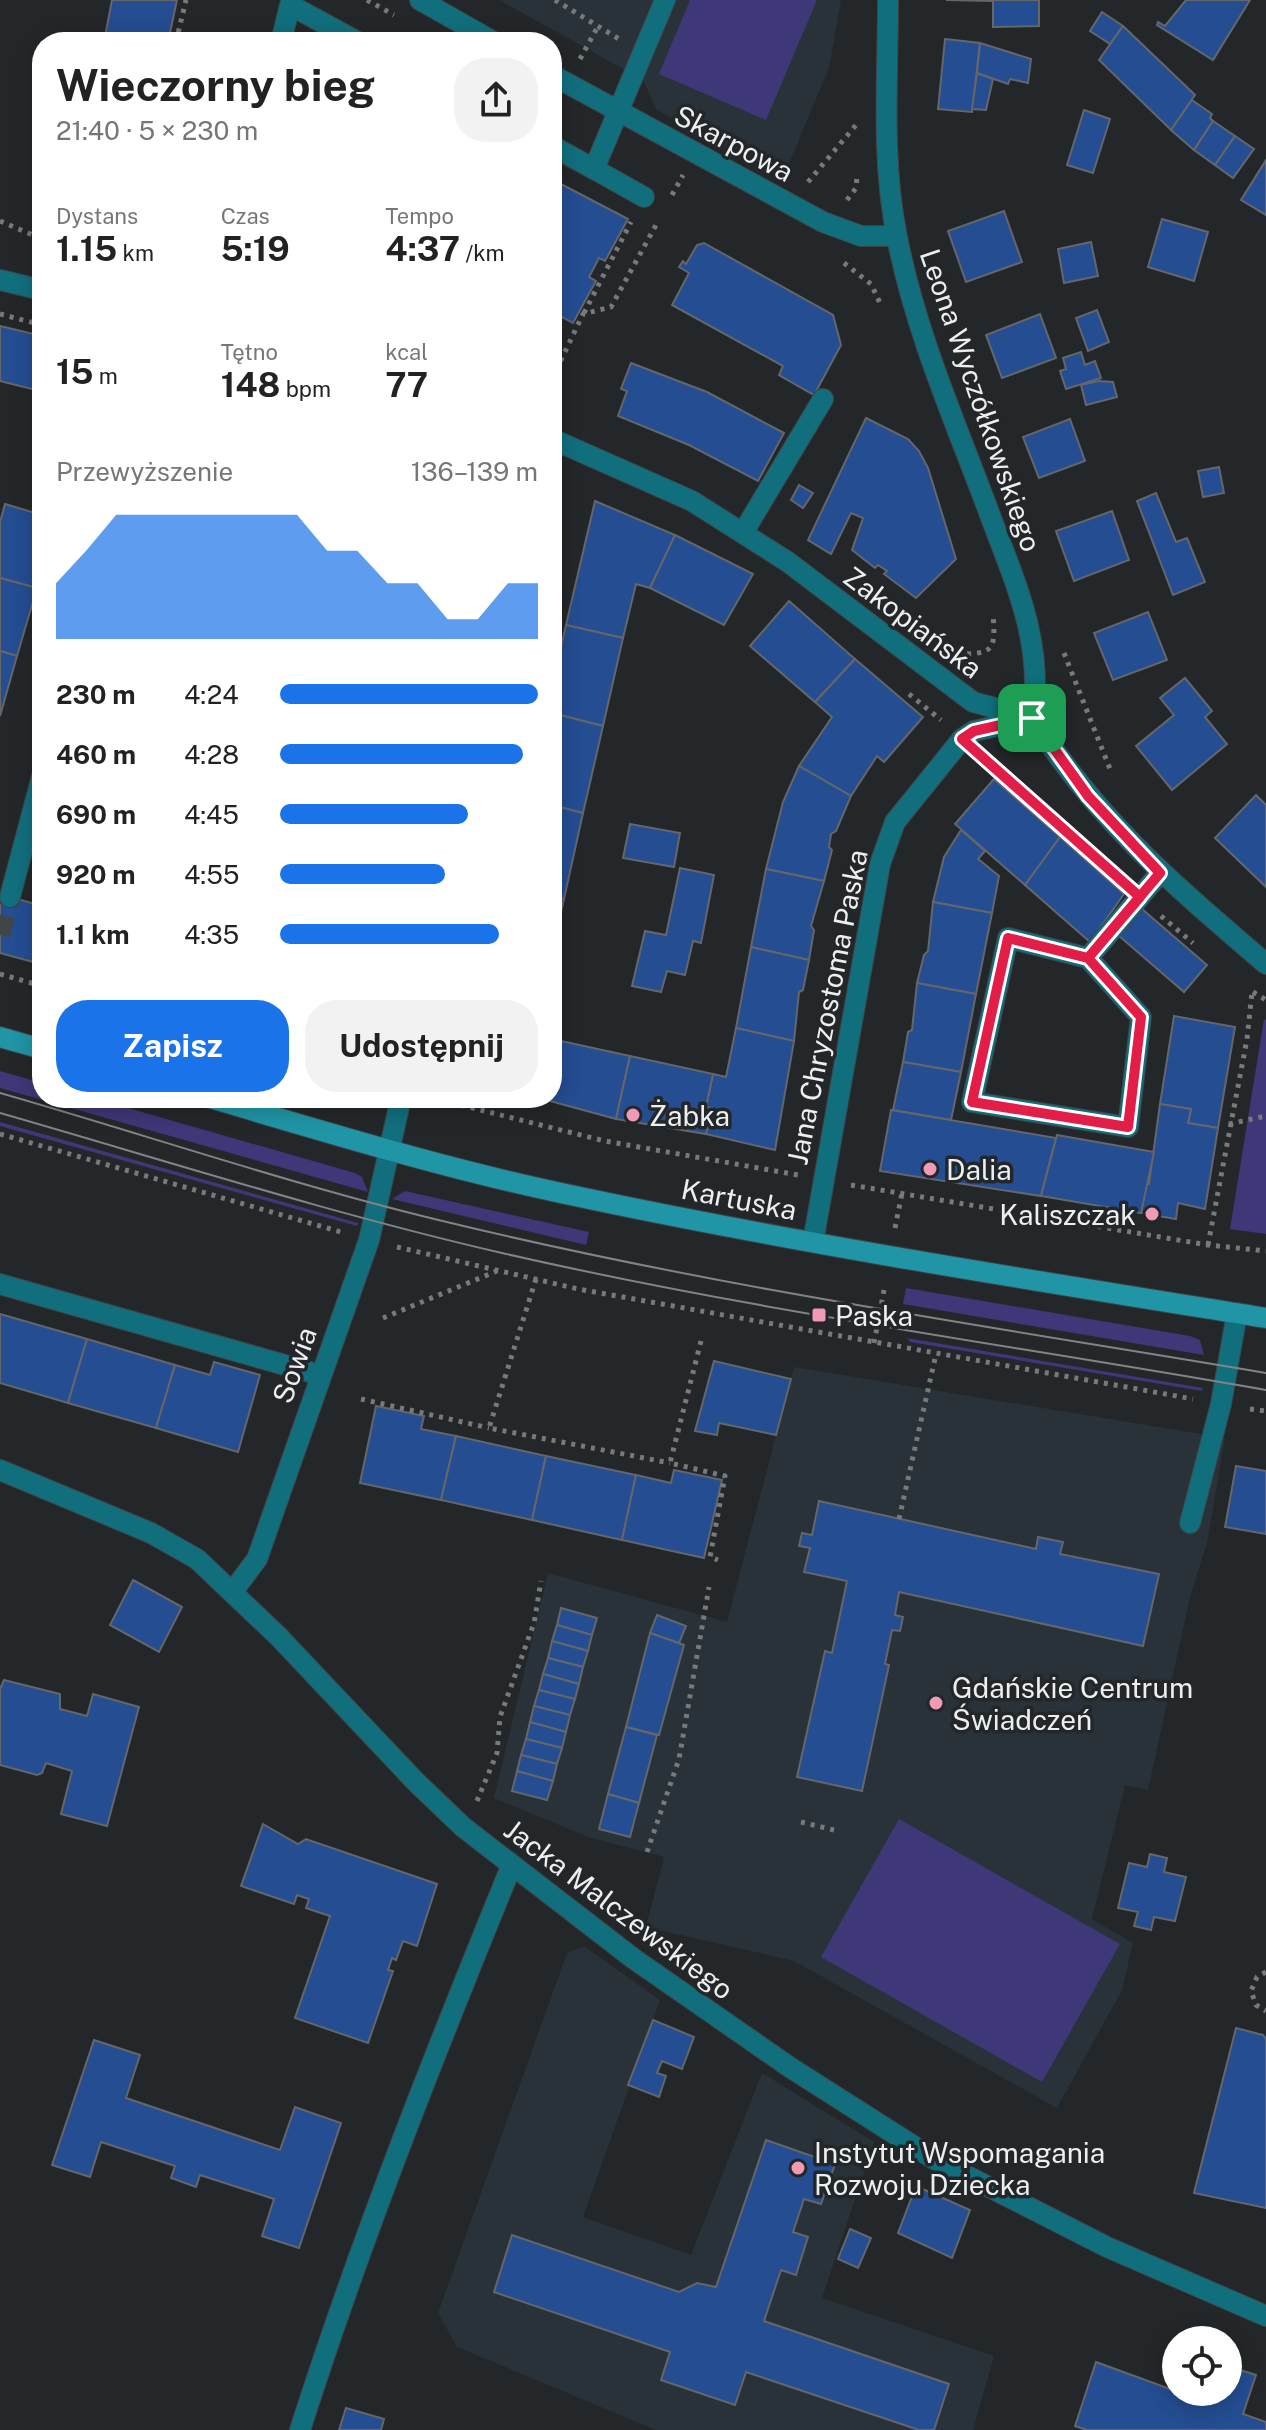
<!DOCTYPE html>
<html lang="pl">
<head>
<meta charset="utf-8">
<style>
  body { margin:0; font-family:"Public Sans",sans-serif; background:#f2f2f2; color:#222; height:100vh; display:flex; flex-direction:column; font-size:30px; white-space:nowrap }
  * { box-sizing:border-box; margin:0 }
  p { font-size:26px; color:#767676 }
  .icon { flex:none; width:44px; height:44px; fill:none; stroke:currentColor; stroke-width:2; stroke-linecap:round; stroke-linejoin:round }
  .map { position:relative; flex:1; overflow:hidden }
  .panel { position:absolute; left:32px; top:32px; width:530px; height:1076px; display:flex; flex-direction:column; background:#fff; border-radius:32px; box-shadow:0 4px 20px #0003 }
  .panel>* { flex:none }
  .buttons { position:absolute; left:1162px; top:2326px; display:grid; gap:16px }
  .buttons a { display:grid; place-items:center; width:80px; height:80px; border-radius:50%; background:#fff; box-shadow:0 4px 20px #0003; font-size:40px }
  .pin { position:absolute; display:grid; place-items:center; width:68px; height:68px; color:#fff; margin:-34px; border-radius:16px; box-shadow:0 4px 12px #0006 }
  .round { display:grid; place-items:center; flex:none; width:84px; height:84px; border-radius:32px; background:#f2f2f2 }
  .summary { display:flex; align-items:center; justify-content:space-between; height:136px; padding:0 24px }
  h1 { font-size:44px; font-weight:700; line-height:60px }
  .figures { display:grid; grid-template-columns:repeat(3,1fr); gap:12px; height:136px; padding:8px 24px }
  .figures div { display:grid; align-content:center }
  .figures b { font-size:34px; font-weight:700 }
  .figures small { font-size:22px; font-weight:400 }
  .figures p { font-size:22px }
  .chart { height:224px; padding:16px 24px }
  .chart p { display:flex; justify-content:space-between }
  .chart svg { width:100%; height:144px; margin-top:8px; fill:#1a73e8; opacity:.7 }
  .button { display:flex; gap:16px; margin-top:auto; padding:16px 24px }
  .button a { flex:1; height:92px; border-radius:32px; background:#1a73e8; color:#fff; font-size:32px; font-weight:700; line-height:92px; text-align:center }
  .button a+a { background:#f2f2f2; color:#222 }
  ul { padding:0 24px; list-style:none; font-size:26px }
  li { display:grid; grid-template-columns:128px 96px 1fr; align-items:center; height:60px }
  li i { height:20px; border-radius:10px; background:#1a73e8 }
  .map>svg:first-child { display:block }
</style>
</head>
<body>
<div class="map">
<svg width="1266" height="2430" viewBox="0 0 1266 2430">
  <rect width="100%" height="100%" fill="#242729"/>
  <g fill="#293238">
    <polygon points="499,0 841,0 829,68 782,180 656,109 644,82 636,76"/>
    <polygon points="794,1367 1225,1438 1207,1543 1190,1597 1148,1790 1125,1785 1092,1919 1133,1943 1122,1990 1057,2108 794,1961 646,1927 664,1857 588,1837 494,1798 548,1573 727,1622"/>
    <polygon points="584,1946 660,2000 583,2217 691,2255 762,2073 874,2142 822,2298 994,2356 973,2430 656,2430 457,2347 438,2313 567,1953"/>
  </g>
  <g fill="#3e3778">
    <polygon points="690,0 817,0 766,120 659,74"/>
    <polygon points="1264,1019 1266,1020 1266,1234 1230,1229"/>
    <polygon points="0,1071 42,1083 42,1098 93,1098 355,1173 362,1177 368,1192 0,1088"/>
    <polygon points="0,1122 358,1223 357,1226 0,1126"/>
    <polygon points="405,1191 589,1232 586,1245 392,1199"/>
    <polygon points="906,1288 1190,1336 1200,1340 1204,1355 903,1304"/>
    <polygon points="907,1338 1203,1388 1202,1391 910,1342"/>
    <polygon points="899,1819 1120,1944 1042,2082 821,1957"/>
  </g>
  <g fill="#244d92" stroke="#64666a" stroke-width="2">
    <polygon points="112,0 177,0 168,42 104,42"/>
    <polygon points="946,0 1039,0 1039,26 993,27 993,1"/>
    <polygon points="1186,0 1250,0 1213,60 1157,25 1158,22 1165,26"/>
    <polygon points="1102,12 1123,26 1110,44 1090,31"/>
    <polygon points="1123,26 1195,95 1171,130 1099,60"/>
    <polygon points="945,39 980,43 972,112 938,109"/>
    <polygon points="980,43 1031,59 1028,83 1010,79 1008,84 977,73"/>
    <polygon points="977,73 993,79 986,110 972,109"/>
    <polygon points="1192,100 1212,114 1210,118 1213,121 1194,150 1171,130"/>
    <polygon points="1084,110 1110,119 1093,173 1067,165"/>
    <polygon points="1213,121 1235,136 1215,165 1194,150"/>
    <polygon points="1235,136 1254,149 1233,178 1215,165"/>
    <polygon points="1266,160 1266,215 1241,200"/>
    <polygon points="559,183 628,219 605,261 599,258 589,277 596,281 573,323 552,312 552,196"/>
    <polygon points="1004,211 1022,262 966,282 948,231"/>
    <polygon points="1162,219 1208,232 1194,281 1148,267"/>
    <polygon points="1091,242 1098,276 1064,283 1058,249"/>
    <polygon points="704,243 833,315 841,345 814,395 779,375 783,366 672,305 689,273 679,267 683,261 686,264 697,245"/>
    <polygon points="1097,310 1109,342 1088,351 1076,318"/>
    <polygon points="1040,314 1056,358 1002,378 986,335"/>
    <polygon points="0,326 42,336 42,367 36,390 0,381"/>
    <polygon points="1081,352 1085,365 1095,361 1101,378 1066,389 1060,371 1066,369 1063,358"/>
    <polygon points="631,363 707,392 784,433 758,481 689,445 618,416 627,391 621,389"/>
    <polygon points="1099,381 1113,382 1117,397 1086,405 1081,385"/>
    <polygon points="866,418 908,439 919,451 928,468 956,559 916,598 884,574 887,571 878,565 875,568 852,550 863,518 851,513 831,554 808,540"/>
    <polygon points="1070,419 1085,461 1039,478 1023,437"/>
    <polygon points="1219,467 1224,493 1203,497 1198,471"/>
    <polygon points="799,485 813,493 803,508 791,500"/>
    <polygon points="1156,493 1176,542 1187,538 1205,582 1173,595 1137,501"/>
    <polygon points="595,501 675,535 650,588 636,584 623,638 566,625"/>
    <polygon points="5,504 42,515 42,571 37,588 0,578 0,522"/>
    <polygon points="1112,511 1129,560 1074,581 1056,531"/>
    <polygon points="675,535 753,574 724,625 650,588"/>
    <polygon points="0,578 37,588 17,656 0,651"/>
    <polygon points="789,601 855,659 815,702 750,646"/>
    <polygon points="1148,612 1167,660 1113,680 1094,633"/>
    <polygon points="566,625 623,638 603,726 552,713 552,686"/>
    <polygon points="0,651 17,656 0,716"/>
    <polygon points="855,659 923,717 884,762 877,756 851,796 799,766 832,717 815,702"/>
    <polygon points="1185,678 1212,711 1205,717 1227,744 1172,790 1136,746 1174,715 1160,698"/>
    <polygon points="552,713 603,726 583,813 552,805"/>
    <polygon points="799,766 851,796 836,831 831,834 829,847 832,850 824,881 766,869 783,802"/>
    <polygon points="994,779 1060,837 1025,885 955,824"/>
    <polygon points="1256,795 1266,805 1266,887 1215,838"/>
    <polygon points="552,805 583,813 564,899 552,897"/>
    <polygon points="630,824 680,833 674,867 623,858"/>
    <polygon points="961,830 985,851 978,859 999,876 992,913 933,902 944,857"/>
    <polygon points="1060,837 1124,894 1090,942 1025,885"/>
    <polygon points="680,868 714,875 701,943 693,941 685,975 667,971 661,992 632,986 645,931 666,935"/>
    <polygon points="766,869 824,881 811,926 814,930 809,960 751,947"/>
    <polygon points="0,894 42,906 42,932 33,962 0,953"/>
    <polygon points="552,897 564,899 552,950"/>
    <polygon points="933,902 992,913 976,994 917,983 924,955 928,951"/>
    <polygon points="1142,909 1207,965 1184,992 1119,936"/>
    <polygon points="751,947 809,960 803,990 799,992 794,1041 736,1028"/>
    <polygon points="917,983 976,994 961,1072 903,1062 908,1032 912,1030"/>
    <polygon points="1174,1016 1235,1027 1218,1128 1188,1123 1191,1109 1160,1104"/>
    <polygon points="736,1028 794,1041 775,1150 706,1134 712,1108 706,1107 713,1074 726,1077"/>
    <polygon points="552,1039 630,1056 616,1119 539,1098 552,1098"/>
    <polygon points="630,1056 713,1074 706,1107 712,1108 706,1134 616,1119"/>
    <polygon points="903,1062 961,1072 951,1120 893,1110"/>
    <polygon points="1160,1104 1191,1109 1188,1123 1218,1128 1205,1209 1178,1203 1176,1219 1141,1213 1146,1184 1149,1184"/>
    <polygon points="891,1110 1056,1138 1041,1196 880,1171"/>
    <polygon points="1057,1135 1154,1152 1141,1213 1041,1196"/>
    <polygon points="0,1314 87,1339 68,1403 0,1383"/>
    <polygon points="87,1339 175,1365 156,1428 68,1403"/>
    <polygon points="714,1361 791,1379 776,1435 719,1423 717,1435 695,1431"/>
    <polygon points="214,1362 260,1375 238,1452 156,1428 175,1365 210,1375"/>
    <polygon points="376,1406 424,1416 421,1429 456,1436 441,1500 360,1483"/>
    <polygon points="456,1436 546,1456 532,1520 441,1500"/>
    <polygon points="546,1456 636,1475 622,1540 532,1520"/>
    <polygon points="1236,1466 1266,1471 1266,1534 1225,1527"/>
    <polygon points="674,1470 722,1480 704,1558 622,1540 636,1475 671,1483"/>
    <polygon points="819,1501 1036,1549 1038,1537 1063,1542 1060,1554 1159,1574 1143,1646 899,1592 895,1615 903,1617 900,1631 892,1630 885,1664 889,1665 862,1791 797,1777 825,1651 832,1653 847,1581 804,1572 810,1548 799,1546 802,1533 812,1535"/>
    <polygon points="133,1580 182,1607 159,1652 110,1625"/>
    <polygon points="561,1608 597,1618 592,1635 557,1625"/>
    <polygon points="657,1615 686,1626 679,1643 650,1633"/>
    <polygon points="557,1625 592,1635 588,1651 552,1641"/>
    <polygon points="650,1633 684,1645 659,1735 626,1727"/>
    <polygon points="552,1641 588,1651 583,1667 548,1658"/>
    <polygon points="548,1658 583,1667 579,1684 543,1674"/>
    <polygon points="543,1674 579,1684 575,1699 539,1690"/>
    <polygon points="4,1680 60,1694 60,1709 87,1716 93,1694 139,1707 107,1826 61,1814 72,1771 46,1763 42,1773 37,1775 0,1765 0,1689"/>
    <polygon points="539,1690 575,1699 570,1715 534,1706"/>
    <polygon points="534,1706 570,1715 566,1732 530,1722"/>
    <polygon points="530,1722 566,1732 562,1748 526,1739"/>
    <polygon points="626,1727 657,1735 639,1803 608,1794"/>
    <polygon points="526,1739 562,1748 557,1764 521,1755"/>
    <polygon points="521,1755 557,1764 553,1781 517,1771"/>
    <polygon points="517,1771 553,1781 547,1800 512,1791"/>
    <polygon points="608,1794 639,1803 630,1837 599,1829"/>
    <polygon points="263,1824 298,1844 306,1839 437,1884 417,1946 403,1941 396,1960 392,1958 388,1970 393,1971 368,2043 295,2018 330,1916 306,1908 309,1899 297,1895 294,1904 241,1886"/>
    <polygon points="1150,1854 1167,1858 1164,1872 1186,1877 1175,1921 1154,1917 1151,1930 1134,1926 1138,1912 1118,1908 1129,1863 1147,1867"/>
    <polygon points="653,2020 694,2037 682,2069 662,2061 657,2073 666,2076 659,2097 628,2085"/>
    <polygon points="1236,2028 1263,2035 1266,2039 1266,2208 1194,2193"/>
    <polygon points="94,2040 140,2055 126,2098 280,2150 295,2107 341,2123 299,2248 262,2236 274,2199 200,2175 196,2187 171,2178 175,2166 101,2142 90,2177 52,2165"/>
    <polygon points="766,2140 835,2164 821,2204 804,2199 793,2232 808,2237 796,2275 781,2270 764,2321 949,2384 934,2430 919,2430 746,2372 735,2405 661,2380 670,2352 494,2292 512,2235 679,2292 697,2283 716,2287"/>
    <polygon points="916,2186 970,2210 952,2258 898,2233"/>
    <polygon points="850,2229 871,2238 858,2268 838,2259"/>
    <polygon points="1096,2362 1189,2396 1190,2392 1228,2392 1228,2366 1256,2375 1243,2414 1266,2422 1266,2430 1087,2430 1075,2426"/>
    <polygon points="346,2408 384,2419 381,2430 339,2430"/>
  </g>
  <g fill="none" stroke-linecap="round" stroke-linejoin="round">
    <polyline stroke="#424547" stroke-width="20" stroke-dasharray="20 10" stroke-linecap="butt" points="0,935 10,897"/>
    <defs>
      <g id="lane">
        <polyline points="281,42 290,5 358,42"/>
        <polyline points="552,146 594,169 665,0"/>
        <polyline points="594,169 644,197"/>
        <polyline points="744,531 823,399"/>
        <polyline points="1088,958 1008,938 972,1102 1128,1127 1141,1017 1088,958 1160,873"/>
        <polyline points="0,1284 320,1375"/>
        <polyline points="1190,1523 1221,1404 1237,1313"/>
        <path d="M 300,2430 C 361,2239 435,2053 511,1867"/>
      </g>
      <g id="street">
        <polyline points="420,0 494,42"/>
        <path d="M 888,0 C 888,78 881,159 897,237 C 915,330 954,419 987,507 C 1013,578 1045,642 1032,718"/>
        <polyline points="552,75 823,222 861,236 896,236"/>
        <polyline points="0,280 42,290"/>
        <path d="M 552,439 L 692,501 L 788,562 L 973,702 L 1032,718 C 1100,823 1173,884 1266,964"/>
        <polyline points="10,897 42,776"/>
        <polyline points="813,1242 880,864 895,822 962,739 974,731 1029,719"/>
        <polyline points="0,1470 151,1533 197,1559 278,1636 416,1782 463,1827 634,1959 791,2068 934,2159 1107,2247 1266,2316"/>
        <polyline points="233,1591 257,1559 369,1240 401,1098"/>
      </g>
      <g id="secondary">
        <polyline points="0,1037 42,1049"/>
        <path d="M 210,1098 C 326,1132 443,1168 561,1193 C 794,1243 1031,1280 1266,1318"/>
      </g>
    </defs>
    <use href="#lane" stroke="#404345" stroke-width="22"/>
    <use href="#street" stroke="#404345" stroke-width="22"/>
    <use href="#secondary" stroke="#404345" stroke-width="22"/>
    <g stroke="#777a7b" stroke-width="5" stroke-dasharray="4 6" stroke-linecap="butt">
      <polyline points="367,0 394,15"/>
      <polyline points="555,0 619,39"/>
      <polyline points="176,42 186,0"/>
      <polyline points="580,59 597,28"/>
      <polyline points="808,182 856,125"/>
      <polyline points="672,195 683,175"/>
      <polyline points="847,200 856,188 857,177"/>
      <polyline points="0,221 42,239"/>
      <polyline points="844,263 871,284 881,305"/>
      <polyline points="584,313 631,222"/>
      <polyline points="0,314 42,325"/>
      <polyline points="552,379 583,314 611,307 656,225"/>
      <polyline points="1064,653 1112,774"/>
      <path d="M 957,654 C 993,654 996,651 993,615"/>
      <polyline points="909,694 941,720"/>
      <polyline points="985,759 1121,879"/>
      <polyline points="1161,916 1193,943"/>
      <polyline points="0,974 42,986"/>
      <polyline points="1253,992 1266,1000"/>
      <polyline points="432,1098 605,1141 798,1175"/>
      <polyline points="1229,1124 1266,1116"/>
      <polyline points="0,1134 341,1232"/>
      <polyline points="851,1185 1208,1245 1266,1251"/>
      <polyline points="895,1228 902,1193"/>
      <polyline points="1208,1245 1247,1039 1252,992"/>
      <polyline points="397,1247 578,1289 1193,1399"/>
      <polyline points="536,1279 489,1428 670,1463"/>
      <polyline points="383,1318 497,1271"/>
      <polyline points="701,1341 670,1463 725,1476 710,1557 718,1560"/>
      <polyline points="874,1343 885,1285"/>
      <polyline points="361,1399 489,1428"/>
      <polyline points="1250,1409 1266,1411"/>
      <polyline points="899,1519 936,1354"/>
      <polyline points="477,1801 497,1753 500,1717 534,1623 541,1581"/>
      <polyline points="801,1822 834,1830"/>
      <polyline points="647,1852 679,1759 709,1587"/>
      <polyline points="1266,1972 1257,1977 1251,1991 1256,2005 1266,2011"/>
    </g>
    <use href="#lane" stroke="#116f7d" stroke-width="20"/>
    <use href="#street" stroke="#116f7d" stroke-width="20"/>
    <use href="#secondary" stroke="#2095a6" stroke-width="20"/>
    <g stroke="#818486" stroke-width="2">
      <path d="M 0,1093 C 150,1136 299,1187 451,1223 C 720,1288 994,1327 1266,1373"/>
      <path d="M 0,1113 C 167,1161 333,1214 502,1253 C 754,1311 1012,1345 1266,1390"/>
    </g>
  </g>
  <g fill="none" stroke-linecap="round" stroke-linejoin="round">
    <defs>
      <polyline id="route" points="1032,718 974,731 962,739 1140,897 1088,958 1141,1017 1128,1127 972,1102 1008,938 1088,958 1160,873 1088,796 1032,718"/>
    </defs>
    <use href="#route" stroke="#fff" stroke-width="16"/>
    <use href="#route" stroke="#e11d48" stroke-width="10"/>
  </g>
  <g fill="#f09ab6" stroke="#242729" stroke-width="3">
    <circle cx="633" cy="1115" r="8"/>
    <circle cx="930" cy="1169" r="8"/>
    <circle cx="1152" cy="1214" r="8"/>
    <rect x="811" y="1307" width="16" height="16" rx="4"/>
    <circle cx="936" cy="1703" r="8"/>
    <circle cx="798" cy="2168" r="8"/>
  </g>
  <g text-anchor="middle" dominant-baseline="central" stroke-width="7" stroke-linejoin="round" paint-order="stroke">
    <g font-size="28" fill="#eceff0" stroke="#242729">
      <text transform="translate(734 143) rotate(28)">Skarpowa</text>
      <text transform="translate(981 400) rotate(71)">Leona Wyczółkowskiego</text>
      <text transform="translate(913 622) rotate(37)">Zakopiańska</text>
      <text transform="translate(827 1007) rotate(-79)">Jana Chryzostoma Paska</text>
      <text transform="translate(739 1199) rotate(11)">Kartuska</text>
      <text transform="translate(294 1365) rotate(-70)">Sowia</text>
      <text transform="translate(619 1909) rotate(37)">Jacka Malczewskiego</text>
    </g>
    <g font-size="28" fill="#eceff0" stroke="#242729" text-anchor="start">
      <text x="649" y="1115">Żabka</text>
      <text x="946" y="1169">Dalia</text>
      <text x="1136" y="1214" text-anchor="end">Kaliszczak</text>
      <text x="835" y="1315">Paska</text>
      <text x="952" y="1687">Gdańskie Centrum<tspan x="952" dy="32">Świadczeń</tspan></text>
      <text x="814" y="2152">Instytut Wspomagania<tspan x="814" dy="32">Rozwoju Dziecka</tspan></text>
    </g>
  </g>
</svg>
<div class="buttons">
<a><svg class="icon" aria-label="locate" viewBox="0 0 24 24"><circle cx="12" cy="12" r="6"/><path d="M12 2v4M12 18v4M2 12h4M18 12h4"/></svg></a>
</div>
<div class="pin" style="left:1032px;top:718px;background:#1e9e55"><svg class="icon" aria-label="arrive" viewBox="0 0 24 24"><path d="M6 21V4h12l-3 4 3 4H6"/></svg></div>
<section class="panel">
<div class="summary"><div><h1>Wieczorny bieg</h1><p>21:40 · 5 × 230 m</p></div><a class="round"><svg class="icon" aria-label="share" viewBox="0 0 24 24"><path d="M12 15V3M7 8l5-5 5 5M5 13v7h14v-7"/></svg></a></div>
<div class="figures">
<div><p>Dystans</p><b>1.15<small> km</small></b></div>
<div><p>Czas</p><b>5:19</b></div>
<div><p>Tempo</p><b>4:37<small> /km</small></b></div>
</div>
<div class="figures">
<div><b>15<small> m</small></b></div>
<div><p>Tętno</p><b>148<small> bpm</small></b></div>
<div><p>kcal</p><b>77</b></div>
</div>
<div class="chart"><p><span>Przewyższenie</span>136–139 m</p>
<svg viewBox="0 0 160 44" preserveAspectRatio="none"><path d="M0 44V27L10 17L20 6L30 6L40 6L50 6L60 6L70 6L80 6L90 17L100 17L110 27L120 27L130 38L140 38L150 27L160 27V44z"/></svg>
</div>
<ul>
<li><b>230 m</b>4:24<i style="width:100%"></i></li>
<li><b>460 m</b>4:28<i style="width:94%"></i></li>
<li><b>690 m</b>4:45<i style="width:73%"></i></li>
<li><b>920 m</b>4:55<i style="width:64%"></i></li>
<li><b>1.1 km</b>4:35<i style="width:85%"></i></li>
</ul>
<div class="button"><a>Zapisz</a><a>Udostępnij</a></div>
</section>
</div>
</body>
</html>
